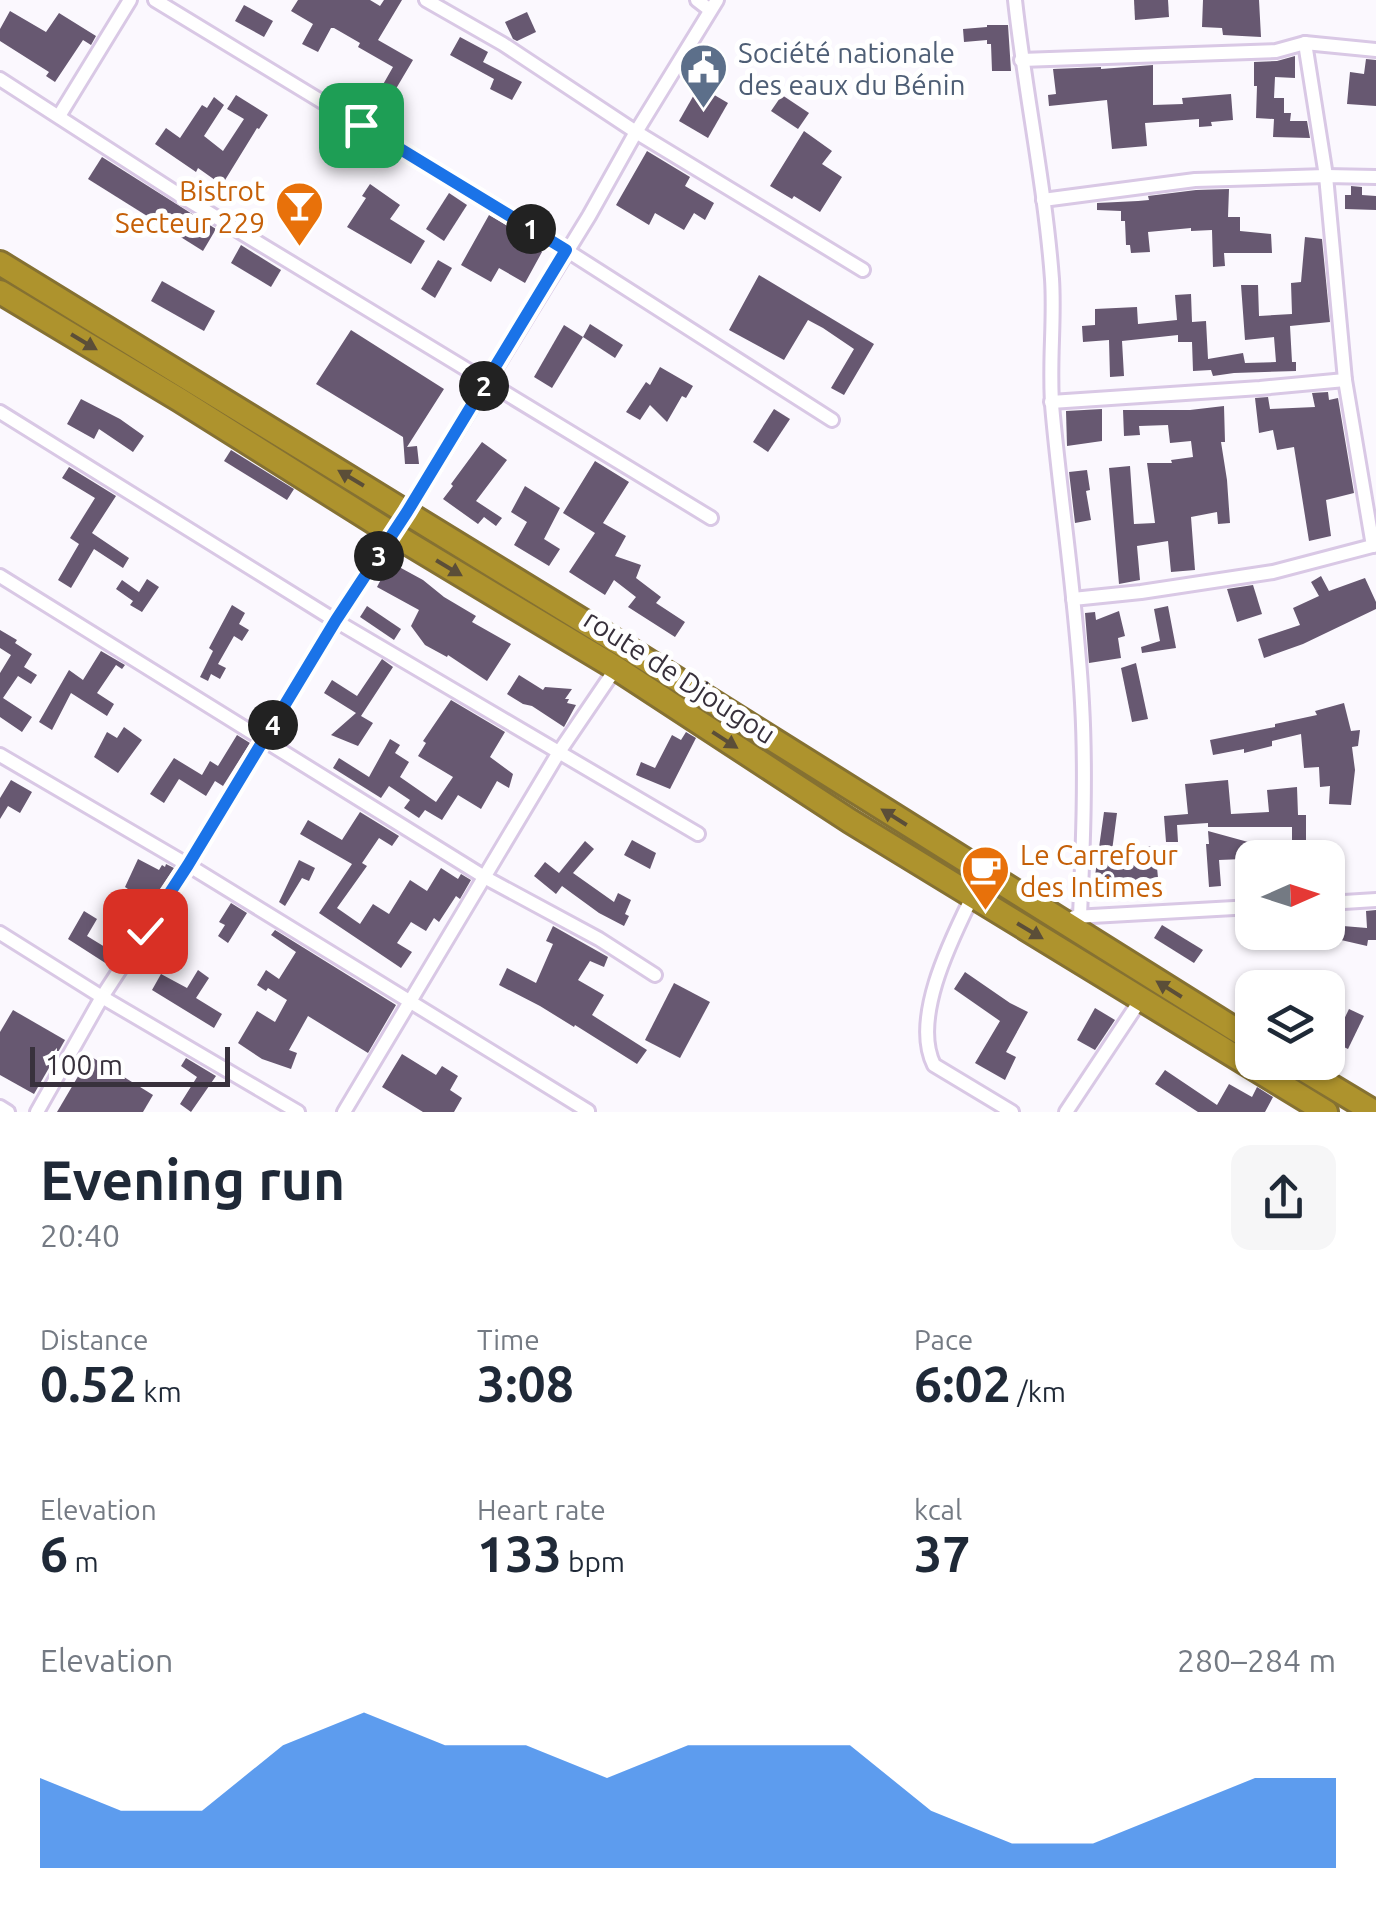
<!DOCTYPE html>
<html lang="en">
<head>
<meta charset="utf-8">
<style>
  body { margin:0; font-family:Ubuntu,sans-serif; background:#f6f6f7; color:#1f2937; height:100vh; display:flex; flex-direction:column; font-size:38px; white-space:nowrap }
  * { box-sizing:border-box; margin:0 }
  p { font-size:32px; color:#747a83 }
  .icon { flex:none; width:55px; height:55px; fill:none; stroke:currentColor; stroke-width:2; stroke-linecap:round; stroke-linejoin:round }
  .map { position:relative; height:1112px; overflow:hidden }
  .sheet { display:flex; flex-direction:column; background:#fff; flex:1 }
  .sheet>* { flex:none }
  .needle { width:65px; rotate:87deg }
  .buttons { position:absolute; left:1235px; top:840px; display:grid; gap:20px }
  .buttons a { display:grid; place-items:center; width:110px; height:110px; border-radius:20px; background:#fff; box-shadow:0 2px 8px #0004; font-size:50px }
  .scale { position:absolute; left:30px; bottom:25px; width:200px; box-sizing:border-box; padding-left:10px; border:5px solid #38313c; border-top:0; font-size:28px; line-height:35px; white-space:nowrap; color:#38313c; -webkit-text-stroke:8px #fff; paint-order:stroke }
  .pin { position:absolute; display:grid; place-items:center; width:85px; height:85px; color:#fff; margin:-42px; border-radius:20px; box-shadow:0 5px 15px #0006 }
  .km { position:absolute; width:50px; height:50px; margin:-25px; border-radius:50%; background:#222; color:#fff; font-size:28px; line-height:50px; text-align:center }
  .round { display:grid; place-items:center; flex:none; width:105px; height:105px; border-radius:20px; background:#f6f6f7 }
  .summary { display:flex; align-items:center; justify-content:space-between; height:170px; padding:0 40px }
  h1 { font-size:55px; font-weight:700; line-height:75px }
  .stats { display:grid; grid-template-columns:repeat(3,1fr); gap:15px; height:170px; padding:10px 40px }
  .stats div { display:grid; align-content:center }
  .stats b { font-size:50px; font-weight:700 }
  .stats small { font-size:28px; font-weight:400 }
  .stats p { font-size:28px }
  .chart { height:280px; padding:20px 40px }
  .chart p { display:flex; justify-content:space-between }
  .chart svg { width:100%; height:180px; margin-top:10px; fill:#1a73e8; opacity:.7 }
  .map>svg:first-child { display:block }
</style>
</head>
<body>
<div class="map">
<svg width="1376" height="1112" viewBox="0 0 1376 1112">
  <rect width="100%" height="100%" fill="#fbf8fe"/>
  <g fill="#675871">
    <polygon points="298,0 370,0 380,6 384,0 402,0 378,40 413,60 384,109 373,102 393,67 358,47 360,43 334,28 331,28 318,52 302,44 313,24 291,11"/>
    <polygon points="1134,0 1168,0 1169,17 1135,20"/>
    <polygon points="1203,0 1259,0 1261,37 1223,35 1222,28 1202,27"/>
    <polygon points="244,5 273,21 264,37 235,21"/>
    <polygon points="10,11 46,32 59,13 96,36 91,45 83,40 55,82 46,76 49,72 0,41 0,29"/>
    <polygon points="527,12 536,32 517,41 513,39 505,22"/>
    <polygon points="987,25 1008,25 1011,71 992,71 991,44 987,44 987,40 964,42 963,29 987,27"/>
    <polygon points="460,37 488,52 483,62 522,82 512,100 490,89 494,79 450,55"/>
    <polygon points="1295,56 1295,78 1275,77 1274,98 1284,98 1284,113 1291,113 1290,121 1307,121 1310,138 1273,137 1274,119 1256,118 1257,86 1254,86 1254,62 1277,61"/>
    <polygon points="1366,59 1376,60 1376,106 1347,104 1350,72 1364,74"/>
    <polygon points="1153,65 1153,105 1183,104 1182,98 1231,94 1233,120 1211,122 1212,126 1199,127 1199,119 1145,123 1147,146 1112,149 1107,100 1049,106 1048,95 1056,94 1053,69 1101,67 1101,69"/>
    <polygon points="699,86 728,103 708,138 679,121"/>
    <polygon points="236,95 268,115 259,129 257,128 222,185 198,168 196,172 155,144 166,128 180,138 202,105 207,108 214,97 224,105 204,136 223,151 244,119 227,109"/>
    <polygon points="782,95 809,113 798,129 771,111"/>
    <polygon points="804,131 832,151 822,164 842,177 820,212 794,196 792,199 770,186"/>
    <polygon points="647,151 690,177 685,186 714,203 705,220 694,213 684,230 655,213 649,225 616,205"/>
    <polygon points="102,157 216,229 203,251 88,179"/>
    <polygon points="370,184 400,205 390,219 425,241 411,264 347,227 366,198 362,196"/>
    <polygon points="1351,186 1362,187 1362,195 1376,196 1376,210 1345,209 1345,195 1351,195"/>
    <polygon points="1229,189 1228,217 1240,217 1240,231 1271,234 1272,253 1224,253 1225,266 1213,267 1212,230 1191,231 1191,228 1148,232 1150,252 1131,253 1130,245 1126,245 1125,221 1121,221 1121,211 1097,210 1097,203 1138,201 1149,200 1148,196 1196,190"/>
    <polygon points="449,193 467,205 444,241 426,229"/>
    <polygon points="489,215 513,229 510,233 542,252 525,283 499,268 491,282 461,265"/>
    <polygon points="1305,237 1322,239 1330,322 1290,326 1292,362 1296,362 1296,371 1234,373 1213,376 1211,370 1193,371 1192,342 1178,342 1178,335 1122,341 1124,376 1110,377 1109,340 1083,342 1082,326 1095,325 1095,309 1137,307 1138,324 1177,320 1175,295 1191,294 1192,322 1206,321 1208,359 1243,353 1245,363 1276,362 1274,337 1245,340 1241,285 1258,285 1259,316 1292,314 1291,283 1301,282"/>
    <polygon points="241,245 281,270 271,287 231,263"/>
    <polygon points="438,260 452,268 435,298 421,289"/>
    <polygon points="759,275 874,344 844,395 831,388 854,349 823,328 808,320 784,360 729,330"/>
    <polygon points="162,281 215,311 204,331 151,301"/>
    <polygon points="590,324 623,345 615,358 583,337"/>
    <polygon points="564,325 583,337 552,388 534,377"/>
    <polygon points="351,330 444,389 407,447 417,446 419,464 405,464 403,437 316,384"/>
    <polygon points="660,367 693,386 686,398 682,396 667,422 650,405 640,420 626,412 646,382 650,385"/>
    <polygon points="1328,392 1329,400 1338,398 1354,493 1326,500 1331,536 1309,541 1294,447 1277,450 1273,430 1259,433 1255,398 1268,397 1270,409 1315,407 1312,393"/>
    <polygon points="81,399 120,419 144,436 133,452 99,429 94,439 67,424"/>
    <polygon points="1224,406 1225,442 1221,442 1227,480 1230,523 1218,524 1217,512 1191,517 1195,570 1171,572 1168,541 1137,546 1140,580 1119,584 1109,468 1130,466 1134,524 1155,523 1147,463 1172,463 1171,460 1193,457 1191,441 1170,443 1168,425 1139,426 1140,435 1124,436 1123,410 1190,410"/>
    <polygon points="774,409 790,419 768,452 753,442"/>
    <polygon points="1102,409 1102,441 1067,446 1066,411"/>
    <polygon points="482,442 507,460 476,501 502,518 496,526 484,517 478,524 443,499 453,486 451,484"/>
    <polygon points="231,450 294,489 287,500 224,461"/>
    <polygon points="595,461 629,482 603,523 626,536 615,556 641,565 636,578 661,597 656,603 685,622 675,637 628,607 636,597 614,580 605,595 569,572 595,533 563,513"/>
    <polygon points="69,467 116,496 92,533 129,558 123,568 94,549 71,588 58,580 79,544 70,538 95,498 62,478"/>
    <polygon points="1087,470 1090,490 1086,491 1091,520 1075,523 1069,472"/>
    <polygon points="525,486 560,508 544,539 560,549 549,566 514,545 527,522 511,512"/>
    <polygon points="390,562 423,580 444,597 476,616 472,622 511,644 487,681 448,655 447,657 425,645 411,626 419,610 377,587"/>
    <polygon points="1321,576 1329,591 1365,578 1376,602 1376,609 1303,644 1264,658 1258,639 1300,625 1293,608 1319,596 1311,582"/>
    <polygon points="147,579 159,587 142,612 130,605 133,601 116,589 122,580 139,592"/>
    <polygon points="1253,585 1262,614 1237,622 1227,589"/>
    <polygon points="232,605 245,613 239,624 249,630 242,641 234,636 218,664 226,668 220,679 211,674 208,681 200,677 213,651 209,648"/>
    <polygon points="367,606 401,629 394,640 360,617"/>
    <polygon points="1168,606 1176,648 1142,653 1141,647 1160,641 1154,609"/>
    <polygon points="1119,611 1125,636 1118,638 1121,658 1089,663 1085,613 1095,612 1096,620"/>
    <polygon points="0,630 17,640 15,643 32,654 24,667 37,675 31,684 18,676 3,698 32,717 22,732 0,717 0,673 11,655 0,648"/>
    <polygon points="101,651 125,665 122,669 116,665 97,693 114,704 107,716 71,693 52,730 39,722 69,670 83,680"/>
    <polygon points="382,659 393,667 361,716 373,723 358,746 331,735 356,713 324,693 332,680 357,696"/>
    <polygon points="1136,663 1148,719 1132,722 1121,668"/>
    <polygon points="519,675 543,690 545,687 572,689 565,699 569,699 567,703 576,705 564,727 532,706 523,704 507,694"/>
    <polygon points="451,700 505,732 490,757 513,774 509,788 497,781 481,809 458,795 442,820 425,810 419,818 404,808 410,800 389,786 381,798 333,768 339,758 369,777 390,739 400,745 395,753 409,762 400,777 436,802 453,777 418,756 426,743 423,741"/>
    <polygon points="1344,703 1351,731 1360,730 1358,746 1352,747 1355,770 1351,805 1329,804 1330,786 1320,787 1319,767 1304,768 1301,734 1272,741 1272,746 1244,753 1244,749 1213,755 1210,740 1275,727 1275,724 1317,715 1315,711"/>
    <polygon points="124,727 142,740 118,773 94,757 107,732 117,738"/>
    <polygon points="686,732 696,738 670,789 636,775 641,762 655,768 672,735 681,740"/>
    <polygon points="237,735 250,743 223,786 215,781 206,796 179,779 164,803 150,794 174,758 202,775 210,761 218,766"/>
    <polygon points="11,780 32,792 20,813 8,806 0,819 0,798"/>
    <polygon points="1228,780 1231,814 1269,812 1267,790 1297,787 1298,815 1306,815 1306,846 1320,845 1320,858 1296,858 1296,844 1292,844 1292,827 1208,827 1208,823 1177,825 1178,842 1166,842 1164,816 1188,814 1185,784"/>
    <polygon points="360,812 399,836 392,846 379,838 362,863 367,866 337,908 360,924 373,904 389,914 410,880 427,891 441,868 458,879 461,874 471,880 460,899 456,896 439,922 434,918 426,931 411,922 397,943 412,952 401,968 319,913 352,864 300,834 308,820 342,840"/>
    <polygon points="1104,812 1117,813 1110,866 1136,865 1134,848 1155,846 1158,878 1094,883"/>
    <polygon points="1208,831 1270,848 1267,858 1219,860 1221,886 1209,887 1206,844 1209,844"/>
    <polygon points="632,840 656,853 650,869 624,855"/>
    <polygon points="585,841 594,849 573,873 614,902 618,893 631,900 625,914 629,916 624,926 599,913 562,886 556,894 534,876 545,862 559,873"/>
    <polygon points="138,859 159,870 162,865 165,867 166,864 174,868 150,904 125,887"/>
    <polygon points="299,860 315,868 309,881 302,878 285,906 279,902"/>
    <polygon points="231,903 247,913 228,943 218,936 225,925 219,922"/>
    <polygon points="1376,910 1376,940 1368,940 1367,946 1341,940 1343,926 1367,928 1366,911"/>
    <polygon points="84,911 97,919 87,936 118,955 110,966 68,939"/>
    <polygon points="1162,925 1203,950 1194,963 1154,938"/>
    <polygon points="553,926 608,957 604,967 590,961 578,980 604,995 592,1015 647,1050 637,1064 575,1025 574,1027 540,1006 499,985 507,968 536,983 553,944 546,941"/>
    <polygon points="275,930 396,1005 368,1053 308,1016 289,1050 297,1053 291,1069 262,1059 238,1043 257,1011 275,1022 287,1000 268,988 266,991 257,985 266,970 279,979 296,952 271,935"/>
    <polygon points="198,970 209,978 196,998 222,1014 214,1028 152,990 161,974 187,988"/>
    <polygon points="965,972 1010,1003 1028,1012 1006,1052 1016,1057 1005,1080 975,1063 1000,1021 954,989"/>
    <polygon points="674,983 710,1002 680,1058 645,1040"/>
    <polygon points="1095,1008 1115,1020 1095,1050 1077,1040"/>
    <polygon points="1349,1009 1364,1016 1348,1049 1333,1042"/>
    <polygon points="13,1010 65,1040 34,1094 0,1075 0,1032"/>
    <polygon points="402,1054 436,1075 442,1066 458,1076 450,1090 462,1098 454,1112 423,1112 382,1087"/>
    <polygon points="90,1056 153,1095 143,1112 57,1112"/>
    <polygon points="186,1058 216,1076 191,1112 180,1104 197,1077 181,1066"/>
    <polygon points="1165,1070 1217,1105 1229,1084 1252,1097 1257,1087 1273,1097 1265,1112 1198,1112 1155,1084"/>
  </g>
  <g fill="none" stroke-linecap="round" stroke-linejoin="round">
    <defs>
      <g id="street">
        <polyline points="155,0 566,250 832,420"/>
        <polyline points="426,0 503,44 636,132 863,270"/>
        <polyline points="697,0 710,10"/>
        <path d="M 1015,0 C 1025,93 1045,185 1052,279 C 1055,324 1048,370 1053,416 C 1062,512 1077,607 1082,703 C 1086,774 1083,845 1080,916"/>
        <polyline points="1305,43 1326,176 1345,380 1373,546"/>
        <polyline points="1021,60 1276,51 1305,43 1376,50"/>
        <polyline points="0,79 178,194 711,518"/>
        <polyline points="59,116 130,0"/>
        <polyline points="1043,200 1195,180 1326,176 1376,177"/>
        <polyline points="1051,402 1260,388 1345,380"/>
        <polyline points="0,412 336,621 698,834"/>
        <polyline points="405,516 589,216 636,132 717,0"/>
        <polyline points="0,576 486,878 599,939 655,975"/>
        <polyline points="1073,599 1141,592 1273,572 1376,545"/>
        <polyline points="0,755 188,865 588,1111"/>
        <path d="M 972,897 C 951,940 911,1019 934,1065 L 1012,1112"/>
        <polyline points="1328,903 1376,900"/>
        <polyline points="1074,917 1252,907"/>
        <polyline points="0,933 102,997 298,1112"/>
        <polyline points="0,1107 8,1112"/>
        <polyline points="37,1112 102,997 188,865 336,621 394,532"/>
        <polyline points="344,1112 559,752 616,668"/>
        <polyline points="1066,1112 1141,999"/>
      </g>
      <g id="highway">
        <polyline points="0,263 635,653 1252,1040"/>
        <polyline points="0,292 180,400 393,534 616,668 850,821 1326,1112"/>
        <polyline points="1291,1062 1374,1112"/>
      </g>
    </defs>
    <use href="#street" stroke="#d9c8e5" stroke-width="18"/>
    <use href="#highway" stroke="#857132" stroke-width="28"/>
    <use href="#street" stroke="#fff" stroke-width="12"/>
    <use href="#highway" stroke="#ae932d" stroke-width="22"/>
  </g>
  <defs><path id="oneway-solid" d="M-6-.8H1V-3.2L6.5 0L1 3.2V.8H-6Z" transform="scale(2.5)"/></defs>
  <g fill="#5b4e38">
    <use href="#oneway-solid" transform="translate(84 342) rotate(31)"/>
    <use href="#oneway-solid" transform="translate(351 478) rotate(-149)"/>
    <use href="#oneway-solid" transform="translate(449 568) rotate(31)"/>
    <use href="#oneway-solid" transform="translate(725 740) rotate(33)"/>
    <use href="#oneway-solid" transform="translate(894 817) rotate(-148)"/>
    <use href="#oneway-solid" transform="translate(1030 931) rotate(31)"/>
    <use href="#oneway-solid" transform="translate(1169 989) rotate(-148)"/>
  </g>
  <g fill="none" stroke-linecap="round" stroke-linejoin="round">
    <defs>
      <polyline id="route" points="145,931 188,865 336,620 407,512 566,250 361,125"/>
    </defs>
    <use href="#route" stroke="#fff" stroke-width="20"/>
    <use href="#route" stroke="#1a73e8" stroke-width="12"/>
  </g>
  <defs>
    <symbol id="civic-pin" viewBox="-11 -11 22 30"><path d="M0 17L-7.5 6A9.5 9.5 0 1 1 7.5 6Z" fill="#5c6f8a" stroke="#fff"/><path d="M-.6-6.5H3V-4.5H.6V-3L4-1V1h2V6H-6V1h2V-1L-.6-3ZM-1.2 2.5V6h2.4V2.5Z" fill="#fff"/></symbol>
    <symbol id="bar-pin" viewBox="-11 -11 22 30"><path d="M0 17L-7.5 6A9.5 9.5 0 1 1 7.5 6Z" fill="#e8710a" stroke="#fff"/><path d="M-6-5H6L.8 .8V4.5H3.5V6h-7V4.5H-.8V.8Z" fill="#fff"/></symbol>
    <symbol id="cafe-pin" viewBox="-11 -11 22 30"><path d="M0 17L-7.5 6A9.5 9.5 0 1 1 7.5 6Z" fill="#e8710a" stroke="#fff"/><path d="M-5.5-4.5H6V0H3Q3 3.5 0 3.5H-2.5Q-5.5 3.5-5.5 0ZM3-3.2v2h1.7v-2ZM-6 4.5H4V6H-6Z" fill="#fff"/></symbol>
  </defs>
  <g fill-rule="evenodd">
    <use href="#civic-pin" x="676" y="40" width="55" height="75"/>
    <use href="#bar-pin" x="272" y="178" width="55" height="75"/>
    <use href="#cafe-pin" x="958" y="842" width="55" height="75"/>
  </g>
  <g text-anchor="middle" dominant-baseline="central" stroke-width="10" stroke-linejoin="round" paint-order="stroke">
    <g font-size="28" fill="#4e5e75" stroke="#fff" text-anchor="start">
      <text x="738" y="52">Société nationale<tspan x="738" dy="32">des eaux du Bénin</tspan></text>
    </g>
    <g font-size="28" fill="#c56008" stroke="#fff" text-anchor="end">
      <text x="265" y="190">Bistrot<tspan x="265" dy="32">Secteur 229</tspan></text>
      <text x="1020" y="854" text-anchor="start">Le Carrefour<tspan x="1020" dy="32">des Intimes</tspan></text>
    </g>
    <g font-size="28" fill="#38313c" stroke="#fff">
      <text transform="translate(680 676) rotate(33)">route de Djougou</text>
    </g>
  </g>
</svg>
<div class="buttons">
<a><svg class="needle" viewBox="-14 -14 28 28"><path d="M0-13l5 13h-10z" fill="#e53935"/><path d="M0 13l5-13h-10z" fill="#747a83"/></svg></a>
<a><svg class="icon" aria-label="layers" viewBox="0 0 24 24"><path d="M12 4l9 5-9 5-9-5zM3 14l9 5 9-5"/></svg></a>
</div>
<div class="scale">100 m</div>
<div class="pin" style="left:361px;top:125px;background:#1e9e55"><svg class="icon" aria-label="arrive" viewBox="0 0 24 24"><path d="M6 21V4h12l-3 4 3 4H6"/></svg></div>
<div class="pin" style="left:145px;top:931px;background:#d93025"><svg class="icon" aria-label="check" viewBox="0 0 24 24"><path d="M5 12l5 5 9-10"/></svg></div>
<b class="km" style="left:531px;top:229px">1</b>
<b class="km" style="left:484px;top:386px">2</b>
<b class="km" style="left:379px;top:556px">3</b>
<b class="km" style="left:273px;top:725px">4</b>
</div>
<section class="sheet">
<div class="summary"><div><h1>Evening run</h1><p>20:40</p></div><a class="round"><svg class="icon" aria-label="share" viewBox="0 0 24 24"><path d="M12 15V3M7 8l5-5 5 5M5 13v7h14v-7"/></svg></a></div>
<div class="stats">
<div><p>Distance</p><b>0.52<small> km</small></b></div>
<div><p>Time</p><b>3:08</b></div>
<div><p>Pace</p><b>6:02<small> /km</small></b></div>
</div>
<div class="stats">
<div><p>Elevation</p><b>6<small> m</small></b></div>
<div><p>Heart rate</p><b>133<small> bpm</small></b></div>
<div><p>kcal</p><b>37</b></div>
</div>
<div class="chart"><p><span>Elevation</span>280–284 m</p>
<svg viewBox="0 0 160 44" preserveAspectRatio="none"><path d="M0 44V22L10 30L20 30L30 14L40 6L50 14L60 14L70 22L80 14L90 14L100 14L110 30L120 38L130 38L140 30L150 22L160 22V44z"/></svg>
</div>
</section>
</body>
</html>
